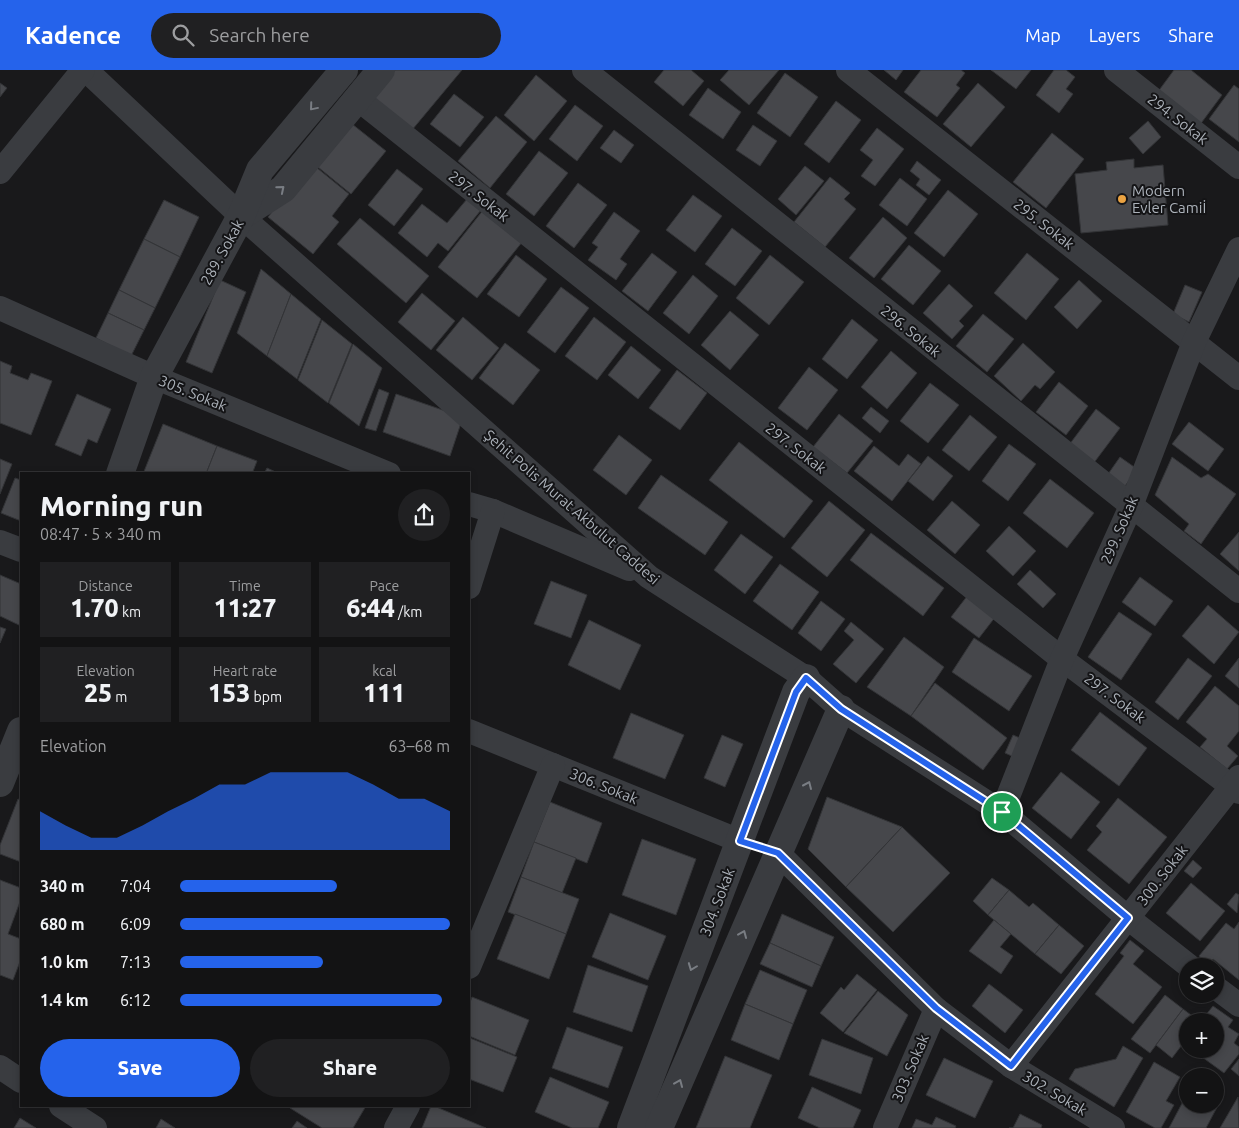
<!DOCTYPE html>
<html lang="en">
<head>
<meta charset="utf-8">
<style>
  body { margin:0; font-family:Ubuntu,sans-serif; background:#202022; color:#f1f3f6; height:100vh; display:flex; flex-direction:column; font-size:19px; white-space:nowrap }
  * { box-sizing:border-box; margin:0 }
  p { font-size:16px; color:#9d9ea0 }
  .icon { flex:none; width:28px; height:28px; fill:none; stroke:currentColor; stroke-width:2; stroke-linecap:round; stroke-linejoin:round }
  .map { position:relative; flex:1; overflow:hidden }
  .drawer { position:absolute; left:20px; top:402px; width:450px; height:635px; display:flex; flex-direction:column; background:#131314; border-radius:0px; box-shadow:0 2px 8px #0003,0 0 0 1px #323234 }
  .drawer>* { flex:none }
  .fabs { position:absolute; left:1179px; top:888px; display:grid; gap:10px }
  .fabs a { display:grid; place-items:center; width:45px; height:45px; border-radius:50%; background:#131314; box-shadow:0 2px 8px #0003,0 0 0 1px #323234; font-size:25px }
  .pin { position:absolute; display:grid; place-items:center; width:42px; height:42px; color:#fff; margin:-21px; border:2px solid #fff; border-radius:50%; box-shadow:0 1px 5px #0007 }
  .round { display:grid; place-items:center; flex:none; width:52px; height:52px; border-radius:26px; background:#202022 }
  .summary { display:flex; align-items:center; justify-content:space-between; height:85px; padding:0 20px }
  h1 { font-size:28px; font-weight:800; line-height:38px }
  .metrics { display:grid; grid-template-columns:repeat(3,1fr); gap:8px; height:85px; padding:5px 20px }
  .metrics div { display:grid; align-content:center; border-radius:0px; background:#202022; text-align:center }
  .metrics b { font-size:25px; font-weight:800 }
  .metrics small { font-size:14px; font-weight:400 }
  .metrics p { font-size:14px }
  .chart { height:140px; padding:10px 20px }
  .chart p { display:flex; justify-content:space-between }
  .chart svg { width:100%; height:90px; margin-top:5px; fill:#2563eb; opacity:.7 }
  .cta { display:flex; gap:10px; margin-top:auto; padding:10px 20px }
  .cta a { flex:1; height:58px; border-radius:30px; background:#2563eb; color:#fff; font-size:20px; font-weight:800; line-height:58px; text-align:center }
  .cta a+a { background:#202022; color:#f1f3f6 }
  ul { padding:0 20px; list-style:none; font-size:16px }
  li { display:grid; grid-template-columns:80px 60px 1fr; align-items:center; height:38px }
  li i { height:12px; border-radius:6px; background:#2563eb }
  header { display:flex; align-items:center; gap:30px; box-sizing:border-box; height:70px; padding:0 25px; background:#2563eb; color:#fff }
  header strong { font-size:24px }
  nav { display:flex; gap:28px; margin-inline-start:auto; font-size:18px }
  .search { width:350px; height:45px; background:#202022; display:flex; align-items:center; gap:12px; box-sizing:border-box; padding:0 18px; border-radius:28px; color:#9d9ea0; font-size:19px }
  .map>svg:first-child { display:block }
</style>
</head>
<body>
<header>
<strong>Kadence</strong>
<div class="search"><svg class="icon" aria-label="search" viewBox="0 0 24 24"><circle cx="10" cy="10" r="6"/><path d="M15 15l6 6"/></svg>Search here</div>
<nav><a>Map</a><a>Layers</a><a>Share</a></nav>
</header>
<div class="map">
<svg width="1239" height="1058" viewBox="0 0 1239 1058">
  <rect width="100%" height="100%" fill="#19191b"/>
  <g fill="#46474b" stroke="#333437">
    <polygon points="395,0 462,0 412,60 372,27"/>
    <polygon points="664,0 691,0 704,11 683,36 654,12"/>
    <polygon points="729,0 779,0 749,35 720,10"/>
    <polygon points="884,0 903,0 896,10"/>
    <polygon points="921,0 961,0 965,3 956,15 960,18 937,47 904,22"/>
    <polygon points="991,0 1031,0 1016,19"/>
    <polygon points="1054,0 1066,0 1075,7 1066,19 1073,24 1059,43 1036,25"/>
    <polygon points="1174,0 1191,0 1222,25 1199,56 1157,23"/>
    <polygon points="785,3 818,27 790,67 757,43"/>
    <polygon points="536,5 567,31 534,71 504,45"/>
    <polygon points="0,13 7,18 0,27"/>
    <polygon points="978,13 1005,37 971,77 943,54"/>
    <polygon points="1234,15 1239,19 1239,72 1209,49"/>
    <polygon points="708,18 741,42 723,69 689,45"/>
    <polygon points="454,24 484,47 460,77 430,54"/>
    <polygon points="836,31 861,50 829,93 804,74"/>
    <polygon points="575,35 603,56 577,91 549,69"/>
    <polygon points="496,46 527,72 490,118 458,91"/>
    <polygon points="347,50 386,81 351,124 313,93"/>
    <polygon points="1148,51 1161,67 1143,84 1129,68"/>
    <polygon points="753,55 777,71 760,96 736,80"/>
    <polygon points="877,58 904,79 875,116 861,106 873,90 860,80"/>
    <polygon points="614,60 634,75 621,93 600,78"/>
    <polygon points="1052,63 1084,89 1046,138 1013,112"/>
    <polygon points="539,81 568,103 534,146 506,124"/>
    <polygon points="1134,89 1134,98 1163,95 1168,155 1081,163 1075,104 1107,100 1106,92"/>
    <polygon points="917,91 941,110 929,125 916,115 920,109 910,101"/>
    <polygon points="311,93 349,124 332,146 339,152 313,184 268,147"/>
    <polygon points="805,96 824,111 796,145 778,129"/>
    <polygon points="397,99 423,119 394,156 368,135"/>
    <polygon points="830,107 850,123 844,129 856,139 825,177 794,152"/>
    <polygon points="900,108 927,129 907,156 879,135"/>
    <polygon points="578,113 607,135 574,178 546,156"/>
    <polygon points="948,120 978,144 944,187 914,163"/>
    <polygon points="693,125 722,146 695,182 666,160"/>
    <polygon points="467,129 481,140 448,181 438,173 427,187 398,163 422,134 447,153"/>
    <polygon points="164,130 199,147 180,187 144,169"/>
    <polygon points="484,139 523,171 477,228 438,197"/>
    <polygon points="614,142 640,161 620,189 627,194 616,210 588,190 598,177 592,173"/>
    <polygon points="883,147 907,168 874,208 849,188"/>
    <polygon points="360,148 429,206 406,233 337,174"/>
    <polygon points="732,158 762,181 735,216 705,194"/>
    <polygon points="144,169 180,187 155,238 119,220"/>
    <polygon points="909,175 941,201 913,235 881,209"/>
    <polygon points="652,183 677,202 648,241 622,221"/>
    <polygon points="1027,183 1059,209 1026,250 994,223"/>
    <polygon points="516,185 547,209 519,247 487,224"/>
    <polygon points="770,185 804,212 769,255 736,228"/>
    <polygon points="261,199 291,224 267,286 237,263"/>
    <polygon points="693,205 718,226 689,264 663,243"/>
    <polygon points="220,210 246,222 212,303 186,292"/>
    <polygon points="1079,210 1102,231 1077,259 1054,237"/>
    <polygon points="949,214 973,236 959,251 964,256 952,269 923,243"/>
    <polygon points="1185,215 1202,222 1189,252 1173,244"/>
    <polygon points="561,217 589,238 555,283 527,262"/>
    <polygon points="119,220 155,238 144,260 108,243"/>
    <polygon points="422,223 455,251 431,280 398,252"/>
    <polygon points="291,224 321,249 297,309 267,286"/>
    <polygon points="730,241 759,265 730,300 701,275"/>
    <polygon points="108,243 144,260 131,286 96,268"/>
    <polygon points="983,244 1014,269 987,302 956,276"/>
    <polygon points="463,247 499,278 472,310 436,280"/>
    <polygon points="594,247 626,272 597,310 565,286"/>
    <polygon points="852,249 878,270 847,309 822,289"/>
    <polygon points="322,250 352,274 328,333 298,310"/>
    <polygon points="505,273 540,300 513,335 479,308"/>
    <polygon points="1023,273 1055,302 1040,319 1035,315 1021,331 994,306"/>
    <polygon points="353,274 382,298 359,356 329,333"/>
    <polygon points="631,276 661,300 638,329 608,305"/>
    <polygon points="891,281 917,303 887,339 861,317"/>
    <polygon points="0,291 12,296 10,303 28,310 31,303 52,311 31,365 0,353"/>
    <polygon points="809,297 838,320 807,360 778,338"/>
    <polygon points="677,300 707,323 680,360 649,338"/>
    <polygon points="1059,312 1088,336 1066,365 1036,342"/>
    <polygon points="930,313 959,335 928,373 900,351"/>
    <polygon points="379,319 389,323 376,361 365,358"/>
    <polygon points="77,324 111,339 97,373 88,369 81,386 55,375"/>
    <polygon points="396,324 463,347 450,386 383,362"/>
    <polygon points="871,337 889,351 880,363 862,348"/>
    <polygon points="1096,339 1120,358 1093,394 1069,375"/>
    <polygon points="839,344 873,371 847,403 813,377"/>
    <polygon points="970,345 997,367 969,401 942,380"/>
    <polygon points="1189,352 1224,379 1208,401 1172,374"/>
    <polygon points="163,354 217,376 206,404 143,404"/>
    <polygon points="619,365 652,390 626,425 593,400"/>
    <polygon points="739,372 813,431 784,468 709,410"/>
    <polygon points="1009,374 1036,394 1008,431 982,411"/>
    <polygon points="217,376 257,391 252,404 206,404"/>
    <polygon points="874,376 899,396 908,384 921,394 892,431 854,401"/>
    <polygon points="928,386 953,406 933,431 908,411"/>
    <polygon points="1120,387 1137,399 1123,419 1106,407"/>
    <polygon points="1172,387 1201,408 1208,404 1236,424 1201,474 1184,461 1189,454 1155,425"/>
    <polygon points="0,389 12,394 0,424"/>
    <polygon points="267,398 280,404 264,404"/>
    <polygon points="661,405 728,452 705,485 638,438"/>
    <polygon points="15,408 21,410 21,451 1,443"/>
    <polygon points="1050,409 1094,443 1067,478 1023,443"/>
    <polygon points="829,431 865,460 827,507 791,478"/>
    <polygon points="952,431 980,455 955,484 927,460"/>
    <polygon points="1009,456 1036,481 1013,506 986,481"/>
    <polygon points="1239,462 1239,501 1220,484"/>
    <polygon points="871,463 944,518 923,546 850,490"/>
    <polygon points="741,464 773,487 745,524 714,500"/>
    <polygon points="780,494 819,522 792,560 753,531"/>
    <polygon points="1030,500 1056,524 1043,538 1017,514"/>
    <polygon points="0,505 21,514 21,556 0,546"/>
    <polygon points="1140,507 1173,531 1155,556 1122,532"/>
    <polygon points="551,511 587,525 571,568 534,554"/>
    <polygon points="968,525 996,546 979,568 951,547"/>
    <polygon points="821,531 845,549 821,581 798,563"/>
    <polygon points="1208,535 1239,562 1214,594 1182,566"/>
    <polygon points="1119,542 1152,564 1121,610 1088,587"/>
    <polygon points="589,550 641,575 620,620 568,595"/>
    <polygon points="851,552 884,579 856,613 833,594 854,570 844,561"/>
    <polygon points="0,557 6,559 0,573"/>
    <polygon points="904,567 944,597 911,646 867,617"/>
    <polygon points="974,568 1032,606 1009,641 952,602"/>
    <polygon points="1188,588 1212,606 1178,650 1155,632"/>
    <polygon points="1239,588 1239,618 1225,606"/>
    <polygon points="935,613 1007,668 983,700 911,646"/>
    <polygon points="1215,616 1239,636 1239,661 1227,676 1238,686 1227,699 1200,677 1207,669 1186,652"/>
    <polygon points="1100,642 1147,678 1119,716 1071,680"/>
    <polygon points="631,643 684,665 665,709 613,688"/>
    <polygon points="722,665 743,674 725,717 704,708"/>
    <polygon points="1013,665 1022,669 1014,687 1005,683"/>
    <polygon points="1061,702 1100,732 1071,769 1032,738"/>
    <polygon points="827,727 902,757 846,817 808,779"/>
    <polygon points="1118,728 1167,767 1129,814 1087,780 1102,762 1096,756"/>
    <polygon points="18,729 21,730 21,792 0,784 0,775"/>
    <polygon points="550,732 602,753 587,793 534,772"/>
    <polygon points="902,757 950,803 893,862 846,817"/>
    <polygon points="642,769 696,789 676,845 622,825"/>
    <polygon points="534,772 576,788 562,823 521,807"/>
    <polygon points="1193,790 1202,798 1193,808 1184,801"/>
    <polygon points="521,807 579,829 566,864 508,842"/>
    <polygon points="992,808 1009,820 988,845 973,831"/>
    <polygon points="0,810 21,818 21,829 8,864 21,869 21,889 13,910 0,905"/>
    <polygon points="1191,813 1225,841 1200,871 1166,843"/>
    <polygon points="1009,820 1029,837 1033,833 1059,855 1035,884 988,845"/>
    <polygon points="1236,823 1239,825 1237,843 1227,834"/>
    <polygon points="610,843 666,866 648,910 592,887"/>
    <polygon points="515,844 566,864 549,909 497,889"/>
    <polygon points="782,844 834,867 821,896 770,873"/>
    <polygon points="994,850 1011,864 1000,877 1013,886 1001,904 969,881"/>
    <polygon points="1239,852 1239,910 1213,889 1208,894 1199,886 1226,853 1234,859"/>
    <polygon points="1059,855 1084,876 1061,904 1035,884"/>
    <polygon points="1130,870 1144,881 1133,894 1162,917 1133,954 1095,924 1124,886 1120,883"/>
    <polygon points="770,873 821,896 812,917 760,894"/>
    <polygon points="588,895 648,916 632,962 573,942"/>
    <polygon points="760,900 807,920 793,954 745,934"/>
    <polygon points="857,904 877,920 843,962 820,943 841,917 844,920"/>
    <polygon points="989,914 1023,940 1005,963 972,936"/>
    <polygon points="878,921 908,945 887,986 844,963"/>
    <polygon points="1165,925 1183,939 1150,983 1131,969"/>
    <polygon points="472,927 529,950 515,985 469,966 469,935"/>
    <polygon points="745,934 793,954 779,990 731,970"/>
    <polygon points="1213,936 1233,950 1228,957 1239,964 1234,973 1239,977 1239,984 1224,1003 1191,979 1215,979 1215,951 1201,951"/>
    <polygon points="1183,939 1199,951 1188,951 1188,967 1172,988 1156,975"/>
    <polygon points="567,957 623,977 608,1018 552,998"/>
    <polygon points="470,968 517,987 503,1022 469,1009"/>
    <polygon points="822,969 873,988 861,1024 809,1005"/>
    <polygon points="1123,976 1143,988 1114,1037 1069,1009 1075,999 1116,989"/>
    <polygon points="725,986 772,1005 750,1058 696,1058"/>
    <polygon points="944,988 993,1011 975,1048 926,1025"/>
    <polygon points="1239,989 1239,1006 1231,999"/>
    <polygon points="1154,992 1180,1007 1166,1031 1174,1035 1161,1058 1155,1058 1126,1042"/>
    <polygon points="550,1007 609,1032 598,1058 572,1058 535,1042"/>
    <polygon points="812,1017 861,1040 853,1058 820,1058 798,1048"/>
    <polygon points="1215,1021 1223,1026 1206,1058 1169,1058 1188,1022 1188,1034 1215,1034"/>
    <polygon points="1238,1027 1239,1058 1220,1058"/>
    <polygon points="291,1036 366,1036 353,1058 322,1058 290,1038"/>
    <polygon points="431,1036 434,1036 486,1058 422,1058"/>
    <polygon points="1020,1044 1042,1055 1041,1058 1009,1058 1013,1058"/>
    <polygon points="936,1047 956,1056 955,1058 912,1058 916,1049 932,1055"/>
    <polygon points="20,1048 36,1058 14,1058"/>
    <polygon points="161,1049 175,1058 156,1058"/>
    <polygon points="297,1051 307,1058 292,1058"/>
  </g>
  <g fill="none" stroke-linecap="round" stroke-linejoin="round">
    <g stroke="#3a3c40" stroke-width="24">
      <polyline points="86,0 241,146 649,507 806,608 841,639 1002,742 1128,848 1189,896"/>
      <polyline points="584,0 1239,521"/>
      <polyline points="848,0 1239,308"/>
      <polyline points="1116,0 1239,97"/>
      <polyline points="358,29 1062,589 1239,722"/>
      <polyline points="0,102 83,0"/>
      <polyline points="0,238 154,307 389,404"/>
      <polyline points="469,434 493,441 629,499"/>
      <polyline points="0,472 21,480"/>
      <polyline points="469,517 493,441"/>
      <polyline points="469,661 740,771"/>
      <polyline points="1002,742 1062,589 1131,436 1194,272 1239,179"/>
      <polyline points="778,783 936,939 1011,996 1113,1058"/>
      <polyline points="469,897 553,695"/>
      <polyline points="1215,917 1239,935"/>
      <polyline points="1011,996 1239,707"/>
      <polyline points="0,997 21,1011"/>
      <polyline points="61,1036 95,1058"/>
      <polyline points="396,1058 408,1036"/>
      <polyline points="885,1058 936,939"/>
    </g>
    <g stroke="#3a3c40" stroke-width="28">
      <polyline points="241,146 283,119 381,0"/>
      <polyline points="120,404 154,307 241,146 260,100 344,0"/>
      <polyline points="0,713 21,661"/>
      <polyline points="631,1058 796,622 806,608"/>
      <polyline points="659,1058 841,639"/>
    </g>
  </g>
  <defs><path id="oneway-chevron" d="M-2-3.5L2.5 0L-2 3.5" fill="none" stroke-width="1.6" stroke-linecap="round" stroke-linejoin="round" transform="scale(1.25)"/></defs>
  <g stroke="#797d83">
    <use href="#oneway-chevron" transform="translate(313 37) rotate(130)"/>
    <use href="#oneway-chevron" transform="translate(281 119) rotate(-40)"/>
    <use href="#oneway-chevron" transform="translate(808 715) rotate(-66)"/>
    <use href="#oneway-chevron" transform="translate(743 864) rotate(-67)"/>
    <use href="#oneway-chevron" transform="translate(692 897) rotate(111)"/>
    <use href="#oneway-chevron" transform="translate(679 1013) rotate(-67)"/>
  </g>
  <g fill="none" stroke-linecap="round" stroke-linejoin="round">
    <defs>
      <polygon id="route" points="806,608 841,639 1002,742 1128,848 1011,996 936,938 778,783 740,771 796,622"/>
    </defs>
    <use href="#route" stroke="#fff" stroke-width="10"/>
    <use href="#route" stroke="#2563eb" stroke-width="6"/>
  </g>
  <circle fill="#eba342" stroke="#141416" stroke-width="2" cx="1122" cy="129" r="5"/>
  <g text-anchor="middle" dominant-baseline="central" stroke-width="4" stroke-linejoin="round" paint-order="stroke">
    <g font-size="15" fill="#acb2ba" stroke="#141416">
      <text transform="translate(1178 49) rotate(38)">294. Sokak</text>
      <text transform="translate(479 126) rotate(38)">297. Sokak</text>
      <text transform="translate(1044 154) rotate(38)">295. Sokak</text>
      <text transform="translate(222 182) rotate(-61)">289. Sokak</text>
      <text transform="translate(911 261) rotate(39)">296. Sokak</text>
      <text transform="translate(193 323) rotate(22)">305. Sokak</text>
      <text transform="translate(796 378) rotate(38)">297. Sokak</text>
      <text transform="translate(572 437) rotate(41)">Şehit Polis Murat Akbulut Caddesi</text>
      <text transform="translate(1119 460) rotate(-67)">299. Sokak</text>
      <text transform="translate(1115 628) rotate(37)">297. Sokak</text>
      <text transform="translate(604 716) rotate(22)">306. Sokak</text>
      <text transform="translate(1162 805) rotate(-52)">300. Sokak</text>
      <text transform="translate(717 832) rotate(-69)">304. Sokak</text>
      <text transform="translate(910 998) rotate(-67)">303. Sokak</text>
      <text transform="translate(1055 1023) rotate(31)">302. Sokak</text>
    </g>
    <g font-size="15" fill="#acb2ba" stroke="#141416" text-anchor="start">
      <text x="1132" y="120">Modern<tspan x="1132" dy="17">Evler Camiİ</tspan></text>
    </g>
  </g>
</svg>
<div class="fabs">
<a><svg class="icon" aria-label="layers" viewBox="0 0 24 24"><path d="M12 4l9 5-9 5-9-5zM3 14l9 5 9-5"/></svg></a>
<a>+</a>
<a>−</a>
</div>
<div class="pin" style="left:1002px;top:742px;background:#1e9e55"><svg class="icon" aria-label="arrive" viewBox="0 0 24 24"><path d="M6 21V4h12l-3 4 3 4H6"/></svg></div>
<section class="drawer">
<div class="summary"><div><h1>Morning run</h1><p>08:47 · 5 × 340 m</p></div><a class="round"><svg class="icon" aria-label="share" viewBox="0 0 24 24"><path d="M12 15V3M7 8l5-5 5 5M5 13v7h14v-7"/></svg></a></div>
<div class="metrics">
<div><p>Distance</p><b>1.70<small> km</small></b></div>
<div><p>Time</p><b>11:27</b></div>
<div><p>Pace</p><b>6:44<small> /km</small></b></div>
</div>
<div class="metrics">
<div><p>Elevation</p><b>25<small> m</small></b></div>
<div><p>Heart rate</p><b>153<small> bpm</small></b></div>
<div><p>kcal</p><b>111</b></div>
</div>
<div class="chart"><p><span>Elevation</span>63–68 m</p>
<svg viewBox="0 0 160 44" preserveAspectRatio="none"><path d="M0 44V25L10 32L20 38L30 38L40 32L50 25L60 19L70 12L80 12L90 6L100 6L110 6L120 6L130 12L140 19L150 19L160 25V44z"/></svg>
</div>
<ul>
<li><b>340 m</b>7:04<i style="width:58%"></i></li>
<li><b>680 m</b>6:09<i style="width:100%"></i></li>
<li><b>1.0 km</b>7:13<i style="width:53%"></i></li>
<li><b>1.4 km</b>6:12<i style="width:97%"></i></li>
</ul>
<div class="cta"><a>Save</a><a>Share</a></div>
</section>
</div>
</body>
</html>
